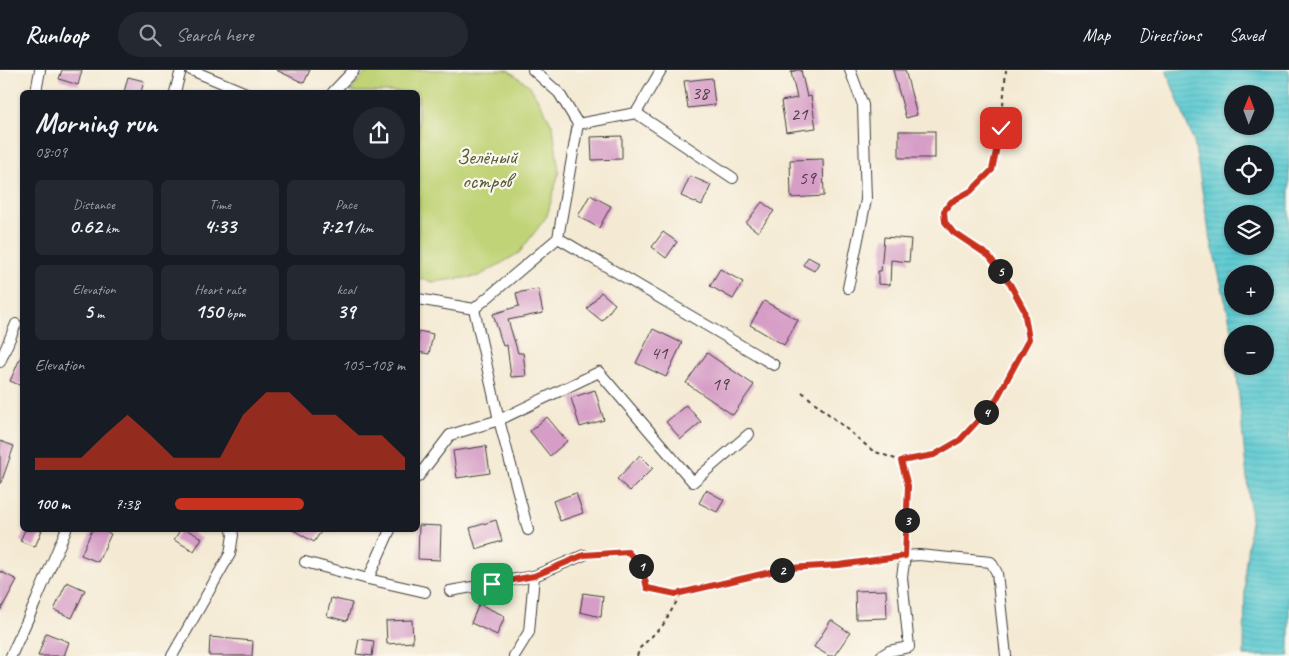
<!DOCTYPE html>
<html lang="en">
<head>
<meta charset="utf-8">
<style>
  body { margin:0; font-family:Caveat,sans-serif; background:#242831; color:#f1f3f6; height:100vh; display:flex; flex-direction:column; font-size:19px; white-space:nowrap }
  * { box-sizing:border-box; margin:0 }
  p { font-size:16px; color:#9ea1a6 }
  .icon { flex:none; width:28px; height:28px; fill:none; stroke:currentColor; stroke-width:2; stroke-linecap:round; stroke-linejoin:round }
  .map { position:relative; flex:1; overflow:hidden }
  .sheet { position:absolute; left:20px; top:20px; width:400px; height:442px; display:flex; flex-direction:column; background:#171b24; border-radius:8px; box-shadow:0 1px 4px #0004 }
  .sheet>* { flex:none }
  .needle { width:32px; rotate:1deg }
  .fabs { position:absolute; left:1224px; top:15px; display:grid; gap:10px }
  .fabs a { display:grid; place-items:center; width:50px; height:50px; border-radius:50%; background:#171b24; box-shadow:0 1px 4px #0004; font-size:25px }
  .pin { position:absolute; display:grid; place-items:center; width:42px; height:42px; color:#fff; margin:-21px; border-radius:10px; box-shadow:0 2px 8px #0006 }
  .km { position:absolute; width:25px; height:25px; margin:-12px; border-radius:50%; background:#222; color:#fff; font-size:14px; line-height:25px; text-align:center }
  .round { display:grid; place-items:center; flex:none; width:52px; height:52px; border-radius:26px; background:#242831 }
  .headline { display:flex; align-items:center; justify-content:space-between; height:85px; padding:0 15px }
  h1 { font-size:28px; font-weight:600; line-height:38px }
  .stats { display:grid; grid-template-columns:repeat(3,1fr); gap:8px; height:85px; padding:5px 15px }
  .stats div { display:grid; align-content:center; border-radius:8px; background:#242831; text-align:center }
  .stats b { font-size:21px; font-weight:600 }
  .stats small { font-size:14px; font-weight:400 }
  .stats p { font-size:14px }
  .chart { height:140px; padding:10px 15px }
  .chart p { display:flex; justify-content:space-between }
  .chart svg { width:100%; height:90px; margin-top:5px; fill:#c8321e; opacity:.7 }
  ul { padding:0 15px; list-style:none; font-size:16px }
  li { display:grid; grid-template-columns:80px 60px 1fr; align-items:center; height:38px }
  li i { height:12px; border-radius:6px; background:#c8321e }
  header { display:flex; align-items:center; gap:30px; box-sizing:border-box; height:70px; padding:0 25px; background:#171b24; border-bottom:1px solid #363941 }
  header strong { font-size:24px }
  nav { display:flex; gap:28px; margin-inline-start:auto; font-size:18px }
  .search { width:350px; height:45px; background:#242831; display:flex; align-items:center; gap:12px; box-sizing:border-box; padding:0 18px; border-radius:28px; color:#9ea1a6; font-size:19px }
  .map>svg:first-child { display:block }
</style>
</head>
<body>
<header>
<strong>Runloop</strong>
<div class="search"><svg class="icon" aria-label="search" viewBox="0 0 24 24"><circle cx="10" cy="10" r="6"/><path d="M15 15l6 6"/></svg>Search here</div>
<nav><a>Map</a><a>Directions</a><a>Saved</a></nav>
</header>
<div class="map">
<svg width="1289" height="586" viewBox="0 0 1289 586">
  <defs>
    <pattern id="water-rules" width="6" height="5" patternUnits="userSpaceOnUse" patternTransform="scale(1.25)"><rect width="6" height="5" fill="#5dcad1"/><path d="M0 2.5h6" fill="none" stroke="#50adb3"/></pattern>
  </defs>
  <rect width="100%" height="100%" fill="#fbf7ec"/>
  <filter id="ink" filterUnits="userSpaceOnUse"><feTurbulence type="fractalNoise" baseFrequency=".02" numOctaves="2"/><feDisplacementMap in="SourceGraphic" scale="10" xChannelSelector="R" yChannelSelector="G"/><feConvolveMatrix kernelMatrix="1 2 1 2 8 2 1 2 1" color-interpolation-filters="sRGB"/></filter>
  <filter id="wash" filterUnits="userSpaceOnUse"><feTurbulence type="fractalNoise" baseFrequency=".0096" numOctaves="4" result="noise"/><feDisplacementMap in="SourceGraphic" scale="20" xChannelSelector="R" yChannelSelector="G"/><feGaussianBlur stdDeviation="1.12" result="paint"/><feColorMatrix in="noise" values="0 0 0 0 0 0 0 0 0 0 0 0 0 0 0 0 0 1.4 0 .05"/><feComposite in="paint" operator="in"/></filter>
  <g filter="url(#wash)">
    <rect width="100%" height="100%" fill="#f4ead4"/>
    <polygon fill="#c0d376" stroke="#6e7849" points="372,0 508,0 530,16 553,56 559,102 547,146 519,183 479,206 433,212 418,208 418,22 350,22 363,5"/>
    <path fill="url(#water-rules)" stroke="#3c7376" fill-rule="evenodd" d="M 1166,0 L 1289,0 L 1289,586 L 1244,586 L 1245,499 L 1251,450 L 1236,296 L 1265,296 L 1265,264 L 1233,264 L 1209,162 L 1194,72 ZM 1232,24 L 1265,24 L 1265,56 L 1232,56 ZM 1232,84 L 1265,84 L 1265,116 L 1232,116 ZM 1232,144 L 1265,144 L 1265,176 L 1232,176 ZM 1232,204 L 1265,204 L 1265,236 L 1232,236 Z"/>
    <g id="blocks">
      <g fill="#d69dc6">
        <polygon points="62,0 82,0 78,15 59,9"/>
        <polygon points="276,0 310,0 304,13"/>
        <polygon points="797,0 801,0 807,27 811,26 816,58 786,62 781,31 797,28 791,2"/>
        <polygon points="893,0 905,0 917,45 906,48"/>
        <polygon points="128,7 144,11 141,22 124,22"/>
        <polygon points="712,8 715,35 688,38 684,11"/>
        <rect x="899" y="61" width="36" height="27"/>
        <polygon points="622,66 622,89 592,90 591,67"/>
        <polygon points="823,89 824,126 791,128 790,90"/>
        <polygon points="690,106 711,115 702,135 681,126"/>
        <polygon points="590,125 611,136 599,158 578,146"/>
        <polygon points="762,132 774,141 758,162 746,153"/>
        <polygon points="663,162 677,172 666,188 652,177"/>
        <polygon points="884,167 911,169 909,192 891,190 890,215 878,214 878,201 881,201"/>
        <polygon points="808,187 819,193 814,201 803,195"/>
        <polygon points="720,199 743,212 733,229 710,216"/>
        <polygon points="538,219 543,243 508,250 518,283 523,283 526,306 511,307 507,275 503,276 493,244 519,236 516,223"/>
        <polygon points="601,222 615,234 602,251 587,239"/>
        <polygon points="764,231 798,250 784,275 750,255"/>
        <polygon points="653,259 682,273 666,307 636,293"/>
        <polygon points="418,261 433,264 429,284 418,282"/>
        <polygon points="707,283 754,315 733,345 686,313"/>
        <polygon points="22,284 22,316 10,311"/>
        <polygon points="595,320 604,350 580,357 571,328"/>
        <polygon points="686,335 701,352 681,369 666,352"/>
        <polygon points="547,347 567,371 550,386 530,361"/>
        <polygon points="0,371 14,376 1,413 0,413"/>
        <polygon points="486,376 490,403 457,408 453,381"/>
        <polygon points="640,385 653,398 630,421 617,409"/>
        <polygon points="706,420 724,430 717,442 699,433"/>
        <polygon points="576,423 583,443 560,451 553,431"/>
        <polygon points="496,450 502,471 476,479 470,458"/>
        <polygon points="419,455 441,456 440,490 418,489"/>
        <polygon points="25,460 42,460 35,477 20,471"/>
        <polygon points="92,460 102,460 111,464 98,492 81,485"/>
        <polygon points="180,460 187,460 202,468 194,481 174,470"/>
        <polygon points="293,460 322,460 314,472"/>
        <polygon points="0,501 17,510 0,541"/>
        <polygon points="67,512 85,520 72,548 54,540"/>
        <polygon points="886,520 887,548 856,549 855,521"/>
        <polygon points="583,523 603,526 601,547 580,542"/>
        <polygon points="331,528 352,533 347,551 327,546"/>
        <polygon points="479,534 505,546 497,565 471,553"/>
        <polygon points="412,550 413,572 387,574 386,551"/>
        <polygon points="831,550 850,563 834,586 829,586 814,577"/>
        <polygon points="46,563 69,572 64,586 38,586"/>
        <polygon points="210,567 253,571 252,586 209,586"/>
        <polygon points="359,569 374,571 372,586 356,584"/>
      </g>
    </g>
  </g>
  <g filter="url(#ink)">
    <use href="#blocks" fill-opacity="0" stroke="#3c3b38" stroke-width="1"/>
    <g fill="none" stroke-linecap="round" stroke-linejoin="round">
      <defs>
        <g id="street">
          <polyline points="191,0 244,22"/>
          <polyline points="36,22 40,0"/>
          <polyline points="175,22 181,0"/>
          <polyline points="333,22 354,0"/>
          <polyline points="636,43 661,0"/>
          <polyline points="578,54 636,43 733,108"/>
          <polyline points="558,168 774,295"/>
          <polyline points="848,218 866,130 863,35 850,0"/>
          <polyline points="418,229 474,239 558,168 578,54 559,23 533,0"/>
          <polyline points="474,239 499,350 528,460"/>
          <polyline points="0,292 16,254"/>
          <polyline points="418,407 450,365 499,350 599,302 693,412 749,364"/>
          <polyline points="305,492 368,509 425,522"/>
          <polyline points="368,509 390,460"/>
          <polyline points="450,521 534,506 584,485"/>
          <polyline points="11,586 36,531 66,460"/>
          <polyline points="172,586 230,484 233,465 232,460"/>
          <polyline points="514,586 529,562 534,506"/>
          <polyline points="881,586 889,581 909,577 902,507 905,486 919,485 991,492 997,503 1006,586"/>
        </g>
      </defs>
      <use href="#street" stroke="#3c3b38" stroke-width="12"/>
      <g stroke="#3c3b38" stroke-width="2" stroke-dasharray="4 4" stroke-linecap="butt">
        <polyline points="802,322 873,381 901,391 934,385 960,369 995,332 1029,269 1024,240 1010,214 989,186 953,163 945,152 944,141 951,132 971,121 992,100 1001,58 1006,0"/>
        <polyline points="901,391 908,416 905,475"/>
        <polyline points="593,484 628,481 642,497 647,518 677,524 788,498 839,495 894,487"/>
        <polyline points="637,586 640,578 663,555 681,524"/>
      </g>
      <use href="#street" stroke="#fff" stroke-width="10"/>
    </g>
  </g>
  <g fill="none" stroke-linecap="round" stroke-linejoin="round" filter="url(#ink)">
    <defs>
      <polyline id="route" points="492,514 534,506 584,485 628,482 642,497 647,518 676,524 788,498 839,495 905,486 908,416 901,391 934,385 960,370 995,332 1029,269 1024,240 1010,214 989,186 953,162 945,152 944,141 951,132 971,121 992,100 1001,58"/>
    </defs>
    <use href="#route" stroke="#fff" stroke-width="10"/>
    <use href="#route" stroke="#c8321e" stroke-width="6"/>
  </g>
  <g text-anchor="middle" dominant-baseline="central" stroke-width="4.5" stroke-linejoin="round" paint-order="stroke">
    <g font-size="19" fill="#4a3c46">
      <text x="700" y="23">38</text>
      <text x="799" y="44">21</text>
      <text x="807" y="108">59</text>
      <text x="659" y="283">41</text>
      <text x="720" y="314">19</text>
    </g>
    <g font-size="21" fill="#555c3c" stroke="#fbf7ec">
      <text x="487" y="87">Зелёный<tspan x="487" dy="24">остров</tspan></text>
    </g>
  </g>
</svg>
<div class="fabs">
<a><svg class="needle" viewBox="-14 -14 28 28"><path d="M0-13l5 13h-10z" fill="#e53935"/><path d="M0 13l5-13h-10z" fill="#9ea1a6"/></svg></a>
<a><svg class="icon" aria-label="locate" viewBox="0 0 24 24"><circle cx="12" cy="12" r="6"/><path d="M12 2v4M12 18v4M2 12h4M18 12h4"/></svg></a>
<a><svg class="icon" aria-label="layers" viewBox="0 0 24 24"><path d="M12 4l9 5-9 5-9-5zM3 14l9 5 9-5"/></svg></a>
<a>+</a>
<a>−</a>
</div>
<div class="pin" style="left:492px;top:514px;background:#1e9e55"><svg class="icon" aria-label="arrive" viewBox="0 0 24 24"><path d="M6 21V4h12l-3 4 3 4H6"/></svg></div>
<div class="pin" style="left:1001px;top:58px;background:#d93025"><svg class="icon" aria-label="check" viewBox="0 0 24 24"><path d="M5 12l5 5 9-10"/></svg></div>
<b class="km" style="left:641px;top:496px">1</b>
<b class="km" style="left:782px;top:500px">2</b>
<b class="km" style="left:907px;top:450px">3</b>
<b class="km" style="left:986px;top:342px">4</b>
<b class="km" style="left:1000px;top:201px">5</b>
<section class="sheet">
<div class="headline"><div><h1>Morning run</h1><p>08:09</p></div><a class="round"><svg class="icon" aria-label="share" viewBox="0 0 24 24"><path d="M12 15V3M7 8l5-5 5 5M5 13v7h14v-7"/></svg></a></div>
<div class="stats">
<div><p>Distance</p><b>0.62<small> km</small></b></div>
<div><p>Time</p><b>4:33</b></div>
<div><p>Pace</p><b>7:21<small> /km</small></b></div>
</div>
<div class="stats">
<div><p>Elevation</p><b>5<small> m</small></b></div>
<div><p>Heart rate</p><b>150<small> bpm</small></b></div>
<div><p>kcal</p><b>39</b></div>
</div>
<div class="chart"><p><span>Elevation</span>105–108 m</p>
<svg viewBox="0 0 160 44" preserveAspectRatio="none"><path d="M0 44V38L10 38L20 38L30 27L40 17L50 27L60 38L70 38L80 38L90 17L100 6L110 6L120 17L130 17L140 27L150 27L160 38V44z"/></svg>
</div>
<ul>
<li><b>100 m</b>7:38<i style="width:56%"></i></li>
</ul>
</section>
</div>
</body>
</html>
